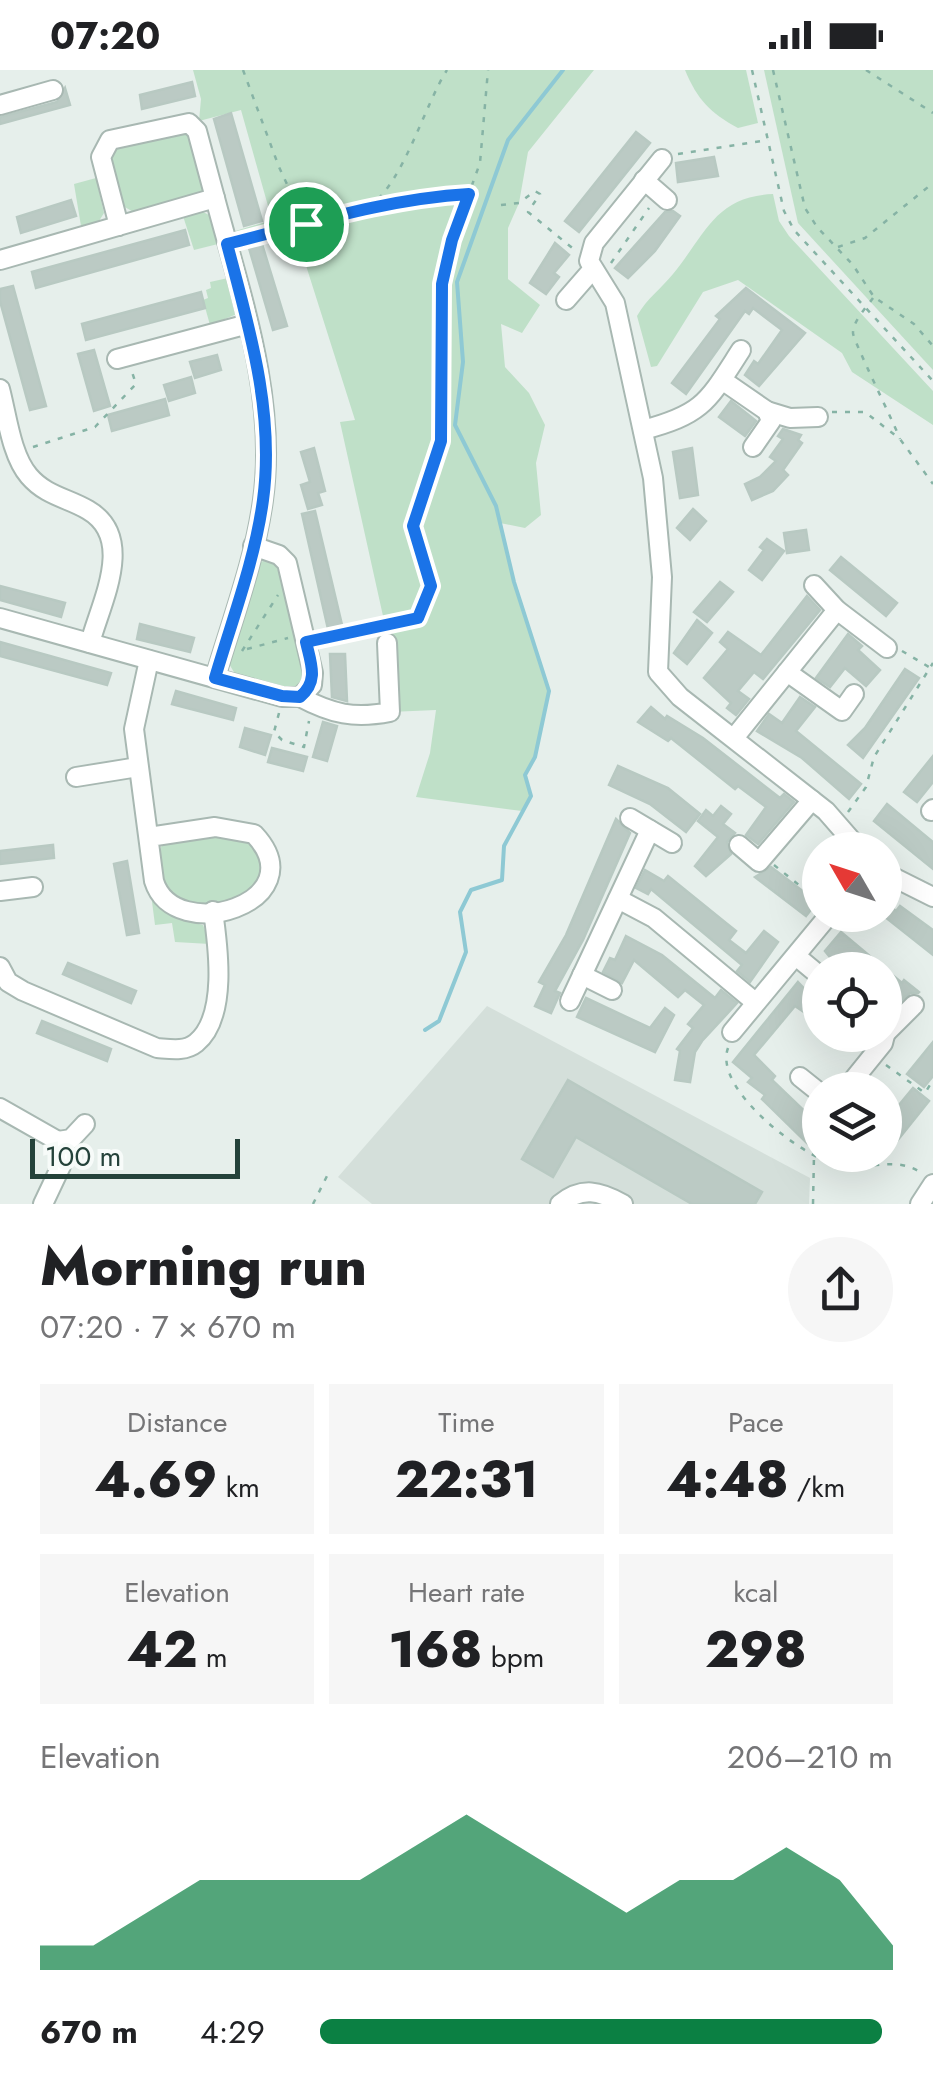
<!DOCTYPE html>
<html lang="en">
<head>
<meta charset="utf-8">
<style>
  body { margin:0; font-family:Jost,sans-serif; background:#f6f6f6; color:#202124; height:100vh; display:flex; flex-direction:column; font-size:38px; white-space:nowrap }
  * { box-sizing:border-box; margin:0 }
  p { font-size:32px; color:#757577 }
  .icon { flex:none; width:55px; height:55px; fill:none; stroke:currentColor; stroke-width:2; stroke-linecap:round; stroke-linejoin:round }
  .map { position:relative; height:1134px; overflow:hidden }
  .sheet { display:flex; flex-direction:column; background:#fff; flex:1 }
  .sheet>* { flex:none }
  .needle { width:65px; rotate:309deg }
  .buttons { position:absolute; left:802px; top:762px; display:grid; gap:20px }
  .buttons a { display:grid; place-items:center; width:100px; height:100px; border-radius:50%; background:#fff; box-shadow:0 10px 40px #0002; font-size:50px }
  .scale { position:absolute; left:30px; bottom:25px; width:210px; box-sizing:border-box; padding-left:10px; border:5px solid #24423a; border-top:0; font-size:28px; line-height:35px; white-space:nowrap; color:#24423a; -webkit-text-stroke:8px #f7fbf9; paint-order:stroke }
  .pin { position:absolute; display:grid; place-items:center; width:85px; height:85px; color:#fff; margin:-42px; border:5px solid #fff; border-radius:50%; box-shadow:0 2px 10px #0007 }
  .round { display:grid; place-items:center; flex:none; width:105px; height:105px; border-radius:52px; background:#f6f6f6 }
  .overview { display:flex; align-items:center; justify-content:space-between; height:170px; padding:0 40px }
  h1 { font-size:55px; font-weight:800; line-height:75px }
  .stats { display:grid; grid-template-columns:repeat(3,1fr); gap:15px; height:170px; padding:10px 40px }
  .stats div { display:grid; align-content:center; border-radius:0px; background:#f6f6f6; text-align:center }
  .stats b { font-size:50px; font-weight:800 }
  .stats small { font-size:28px; font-weight:400 }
  .stats p { font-size:28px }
  .chart { height:280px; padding:20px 40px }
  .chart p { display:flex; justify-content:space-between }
  .chart svg { width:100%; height:180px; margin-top:10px; fill:#0b8043; opacity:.7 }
  ul { padding:0 40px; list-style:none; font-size:32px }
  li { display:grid; grid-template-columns:160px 120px 1fr; align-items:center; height:75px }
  li i { height:25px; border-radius:12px; background:#0b8043 }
  .status { display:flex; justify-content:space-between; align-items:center; height:70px; padding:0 50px; background:#fff; direction:ltr }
  .status svg { height:28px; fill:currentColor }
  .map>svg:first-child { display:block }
</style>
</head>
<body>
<div class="status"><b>07:20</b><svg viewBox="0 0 49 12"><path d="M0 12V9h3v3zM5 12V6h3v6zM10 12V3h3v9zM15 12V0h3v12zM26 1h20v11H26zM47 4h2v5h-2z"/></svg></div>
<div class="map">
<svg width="933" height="1134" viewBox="0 0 933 1134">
  <rect width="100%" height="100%" fill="#e6efeb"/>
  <polygon fill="#d4dfda" points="487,936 810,1108 809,1134 372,1134 338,1107"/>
  <g fill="#bfe0c8">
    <polygon points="193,0 594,0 528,82 519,133 508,158 508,209 540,235 522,263 501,254 505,297 529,323 545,355 536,393 541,445 525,458 500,453 514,512 549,621 535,687 525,705 531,726 522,741 416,727 430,683 436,640 390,642 385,555 340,352 355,350 296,164 236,178 232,162 272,150 241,40 199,51 201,29"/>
    <path d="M 685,0 L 746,0 L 758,53 L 738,58 C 710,43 697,29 685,0 Z"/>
    <polygon points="764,0 933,0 933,300 798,153"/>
    <polygon points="179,61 196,71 207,123 137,144 123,136 111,89 115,79"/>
    <polygon points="96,108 104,143 99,151 81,156 74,114"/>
    <path d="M 773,124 L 779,151 L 789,166 L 933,321 L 933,355 L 852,302 L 842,283 L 738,210 L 703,222 L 657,296 L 651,297 L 637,246 C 647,228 661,219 673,204 C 705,165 715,126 773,124 Z"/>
    <polygon points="201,141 211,146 218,174 194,180 183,146"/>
    <polygon points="228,208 237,244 210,255 203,230 208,228 206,220 211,218 210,212"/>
    <polygon points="263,491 275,494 285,516 306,606 303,614 292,621 235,604 228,592 259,493"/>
    <polygon points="234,765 250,770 266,798 246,830 189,838 163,819 158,784 162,775"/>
    <path d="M 151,824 C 163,846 183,850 203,855 L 210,874 L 175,872 L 172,853 L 155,855 Z"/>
  </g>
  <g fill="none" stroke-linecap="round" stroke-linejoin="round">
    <polyline stroke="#8ec9d4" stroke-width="4" points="425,960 439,951 466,882 460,842 471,820 502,810 504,776 531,726 525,705 535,687 549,621 514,512 496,436 455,355 463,292 457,212 508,70 563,0"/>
  </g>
  <g fill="#bbcac4" stroke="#b8c9c2" stroke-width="2.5">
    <polygon points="192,12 195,26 142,39 140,25"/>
    <polygon points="65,18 70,35 0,54 0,47 57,32"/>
    <polygon points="231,43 262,151 244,156 214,49"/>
    <polygon points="636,62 650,73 579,162 565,151"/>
    <polygon points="714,87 718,106 678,112 676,93"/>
    <polygon points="71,130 76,146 21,163 17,147"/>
    <polygon points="673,141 680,146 655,181 628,208 615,198 665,142"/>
    <polygon points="185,160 189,175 36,218 32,202"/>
    <polygon points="555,173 569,185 554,203 559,207 546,224 530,213"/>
    <polygon points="262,174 287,256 273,260 249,178"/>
    <polygon points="13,216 46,336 30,340 0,231 0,219"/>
    <polygon points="746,218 805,263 759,316 745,305 754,291 758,294 782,260 753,238 749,244 745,241 686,324 672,313 720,249 716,246"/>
    <polygon points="201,222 205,238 86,270 82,254"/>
    <polygon points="94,280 110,336 94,341 78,284"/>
    <polygon points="217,285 221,300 195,308 190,292"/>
    <polygon points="191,307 195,323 169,331 164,315"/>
    <polygon points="165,329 169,345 112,361 108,345"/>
    <polygon points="731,331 756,351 745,366 719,347"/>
    <polygon points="783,359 801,365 798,370 802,373 783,400 788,405 773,421 752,430 745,414 760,407 776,391 770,387 783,369 778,366"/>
    <polygon points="314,378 325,421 318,423 322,435 308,439 301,415 310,412 301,382"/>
    <polygon points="692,378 698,425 680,428 673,382"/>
    <polygon points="693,439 706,451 690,470 677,458"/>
    <polygon points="315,441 342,555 328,559 302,444"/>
    <polygon points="806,460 809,480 787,483 784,463"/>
    <polygon points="767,469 784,481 762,510 749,500 764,480 760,477"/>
    <polygon points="841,487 897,533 886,546 830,500"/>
    <polygon points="720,512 733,522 707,552 694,542"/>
    <polygon points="0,516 65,533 61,547 0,530"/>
    <polygon points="807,526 820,540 763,609 754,602 738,621 749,629 736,645 727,638 731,633 704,608 728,579 720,572 728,562 761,585"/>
    <polygon points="697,550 712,563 687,594 674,583"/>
    <polygon points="140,554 194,568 190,582 137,569"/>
    <polygon points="848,564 862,576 858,580 880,600 866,616 845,598 830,617 816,608"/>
    <polygon points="0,572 111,603 107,615 0,586"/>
    <polygon points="330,584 345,584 347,631 332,627"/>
    <polygon points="905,599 919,608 863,688 848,675 865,658"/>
    <polygon points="176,621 236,638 233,650 172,634"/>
    <polygon points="800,627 815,637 796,661 861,714 849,729 802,688 757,661 769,644 782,653"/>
    <polygon points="651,637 665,649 667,646 703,668 780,728 784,724 794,732 758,774 746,765 766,737 738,716 735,719 671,668 668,671 638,652"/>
    <polygon points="323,652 337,656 327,691 313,687"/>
    <polygon points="245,658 271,665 265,685 240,677"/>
    <polygon points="272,678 307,687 303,701 268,692"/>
    <polygon points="933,686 933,712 917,732 904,722"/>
    <polygon points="618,696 668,718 700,744 686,762 650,734 609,715"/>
    <polygon points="887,734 933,772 933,799 874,751"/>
    <polygon points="721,736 731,744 723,754 735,763 727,772 731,784 706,806 695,796 718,767 698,751 706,740 713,746"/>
    <polygon points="616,749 630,763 583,870 555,921 560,923 551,943 535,936 545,915 539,912 566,865"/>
    <polygon points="53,775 54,788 0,794 0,781"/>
    <polygon points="127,791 139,863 127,865 114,794"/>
    <polygon points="771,797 817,832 806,846 755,807"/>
    <polygon points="645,800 664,811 668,806 726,853 736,861 729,870 746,883 764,861 778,872 750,912 737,901 742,895 651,819 648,824 636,818"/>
    <polygon points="885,832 896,841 900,836 933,860 933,885 885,847"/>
    <polygon points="841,862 902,913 904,910 919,922 918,923 910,923 898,933 885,922 885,900 850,900 838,891 834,892 825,881"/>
    <polygon points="626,866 662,885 715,928 721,920 737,933 702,971 695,982 690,1012 675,1010 680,981 677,979 693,958 688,954 704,935 685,920 678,927 634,890 622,913 603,902 610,888 615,890"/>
    <polygon points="68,893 136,921 131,933 63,904"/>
    <polygon points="798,912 820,935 820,953 795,936 754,985 775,1006 772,1010 820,1056 808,1074 762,1029 765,1025 748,1012 752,1008 733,992"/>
    <polygon points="586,928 650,958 665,938 674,945 655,982 577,947"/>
    <polygon points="42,951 111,979 107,991 37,963"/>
    <polygon points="933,972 933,1006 924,1017 907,1004"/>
    <polygon points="568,1010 762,1122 755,1134 692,1134 576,1067 553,1107 522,1089"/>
    <polygon points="913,1018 929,1031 885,1086 885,1052"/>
  </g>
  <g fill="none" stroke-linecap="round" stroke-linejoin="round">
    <defs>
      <g id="minor">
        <polyline points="0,35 53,20"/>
        <polyline points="662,89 594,173 589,191 615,233 653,408 662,507 658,602 680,627 826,741 860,780"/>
        <polyline points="644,110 667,130"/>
        <path d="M 215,128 C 241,226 277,327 263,430 C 255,490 232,550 215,608"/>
        <polyline points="0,190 215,128 197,61 189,53 110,70 101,87 119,156"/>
        <polyline points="566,230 593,199"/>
        <polyline points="117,289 248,254"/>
        <polyline points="722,310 767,341 771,351 753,377"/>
        <path d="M 0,319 C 7,345 11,385 29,406 C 46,426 68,428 88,440 C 136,468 101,532 90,573"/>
        <polyline points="767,341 790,348 818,347"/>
        <path d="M 643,360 C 704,344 708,331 741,280"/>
        <polyline points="814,515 837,540 887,578"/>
        <polyline points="0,548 282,627 300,627 312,615 313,603 287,493 279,485 253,476"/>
        <polyline points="787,602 842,641 854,624"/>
        <path d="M 300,627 C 332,644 354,649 390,642 L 387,573"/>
        <polyline points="734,668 837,540"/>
        <polyline points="76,707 138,697"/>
        <polyline points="931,741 933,739"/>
        <polyline points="630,748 672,773"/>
        <path d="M 149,767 L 215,757 L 254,764 C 318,832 174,877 154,811 L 134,659 L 149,590"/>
        <polyline points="739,775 759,792 812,730"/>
        <polyline points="885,803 933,827"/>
        <polyline points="0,821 33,817"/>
        <polyline points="618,829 654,848 755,932"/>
        <polyline points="796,886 820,906"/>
        <path d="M 0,897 L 8,912 L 23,921 L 157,978 C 170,979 185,982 196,973 C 228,947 218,876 213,841"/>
        <polyline points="582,905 612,920"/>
        <polyline points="570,931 650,760"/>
        <polyline points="732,962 829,845"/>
        <polyline points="885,964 914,935"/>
        <polyline points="800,1007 820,1023"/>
        <polyline points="845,1020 883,973 885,965"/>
        <polyline points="0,1038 58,1071 61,1096 43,1134"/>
        <polyline points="58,1071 71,1069 85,1054"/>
        <path d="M 560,1134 C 582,1116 600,1121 623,1134"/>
        <polyline points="920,1134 933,1114"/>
      </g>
    </defs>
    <use href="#minor" stroke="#a8b8b2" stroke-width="22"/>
    <g stroke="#86b3a5" stroke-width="2.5" stroke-dasharray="5 8" stroke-linecap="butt">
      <polyline points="243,0 279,97 305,153"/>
      <polyline points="752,0 784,141 794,160 933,311"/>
      <polyline points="773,0 805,138 817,157 853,195 874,227 914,254 933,276"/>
      <polyline points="866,0 933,43"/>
      <polyline points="678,84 768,70"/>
      <polyline points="376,133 467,124"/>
      <polyline points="501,135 519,133 535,121 540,124 528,142 576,181"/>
      <path d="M 243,170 C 274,162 347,152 371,135 C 404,111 425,34 447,0"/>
      <polyline points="838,177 865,168 933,113"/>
      <polyline points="611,193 649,138"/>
      <path d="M 873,228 C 866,238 853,251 853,263 C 853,270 894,353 900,369"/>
      <polyline points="832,342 865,342 900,369 933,414"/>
      <polyline points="33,377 95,357 136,314 132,302"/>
      <polyline points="321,569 418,548 431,515 413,456 441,371 442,214 452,170 480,93 488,0"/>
      <polyline points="247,579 288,568"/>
      <polyline points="242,581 278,525"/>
      <polyline points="902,581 929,597"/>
      <polyline points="279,643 274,662 282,670 304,677 309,651"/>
      <polyline points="848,742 866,717 874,687 933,593"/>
      <polyline points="774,795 819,831"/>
      <path d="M 728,978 C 713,1019 801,1086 837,1095 C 865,1102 893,1085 920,1102"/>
      <polyline points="886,995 925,1023 933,1010"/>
      <polyline points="313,1134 327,1106"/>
      <polyline points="813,1134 814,1085"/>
    </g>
    <use href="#minor" stroke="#fff" stroke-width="18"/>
  </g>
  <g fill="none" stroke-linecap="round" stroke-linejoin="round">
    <defs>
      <path id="route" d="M 469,124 L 452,170 L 442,214 L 441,371 L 413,456 L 431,516 L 418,548 L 306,572 C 311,594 319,611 300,627 L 282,626 L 215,608 C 232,550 255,490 263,430 C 275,343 249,257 227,174 C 308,154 385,129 469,124 Z"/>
    </defs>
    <use href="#route" stroke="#fff" stroke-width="20"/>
    <use href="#route" stroke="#1a73e8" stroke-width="12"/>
  </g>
</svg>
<div class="buttons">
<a><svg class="needle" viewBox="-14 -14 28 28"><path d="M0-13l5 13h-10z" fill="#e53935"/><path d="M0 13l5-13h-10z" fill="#757577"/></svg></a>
<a><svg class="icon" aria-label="locate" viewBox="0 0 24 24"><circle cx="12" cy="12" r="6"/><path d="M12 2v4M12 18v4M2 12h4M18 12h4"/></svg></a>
<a><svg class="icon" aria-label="layers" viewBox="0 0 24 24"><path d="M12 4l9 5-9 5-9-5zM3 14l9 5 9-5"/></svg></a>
</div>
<div class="scale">100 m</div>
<div class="pin" style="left:306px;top:154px;background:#1e9e55"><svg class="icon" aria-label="arrive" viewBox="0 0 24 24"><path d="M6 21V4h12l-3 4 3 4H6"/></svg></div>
</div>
<section class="sheet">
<div class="overview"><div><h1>Morning run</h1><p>07:20 · 7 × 670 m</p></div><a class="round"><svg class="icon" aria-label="share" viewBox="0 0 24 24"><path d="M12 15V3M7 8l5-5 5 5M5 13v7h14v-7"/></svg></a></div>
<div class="stats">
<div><p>Distance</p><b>4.69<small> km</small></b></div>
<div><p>Time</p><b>22:31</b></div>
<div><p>Pace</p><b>4:48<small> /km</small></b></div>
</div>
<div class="stats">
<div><p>Elevation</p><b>42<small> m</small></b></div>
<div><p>Heart rate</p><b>168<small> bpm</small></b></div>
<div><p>kcal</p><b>298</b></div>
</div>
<div class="chart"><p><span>Elevation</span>206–210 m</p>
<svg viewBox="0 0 160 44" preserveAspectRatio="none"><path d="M0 44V38L10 38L20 30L30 22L40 22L50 22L60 22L70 14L80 6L90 14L100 22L110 30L120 22L130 22L140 14L150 22L160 38V44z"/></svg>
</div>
<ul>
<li><b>670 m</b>4:29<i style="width:98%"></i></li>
</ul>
</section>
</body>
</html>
